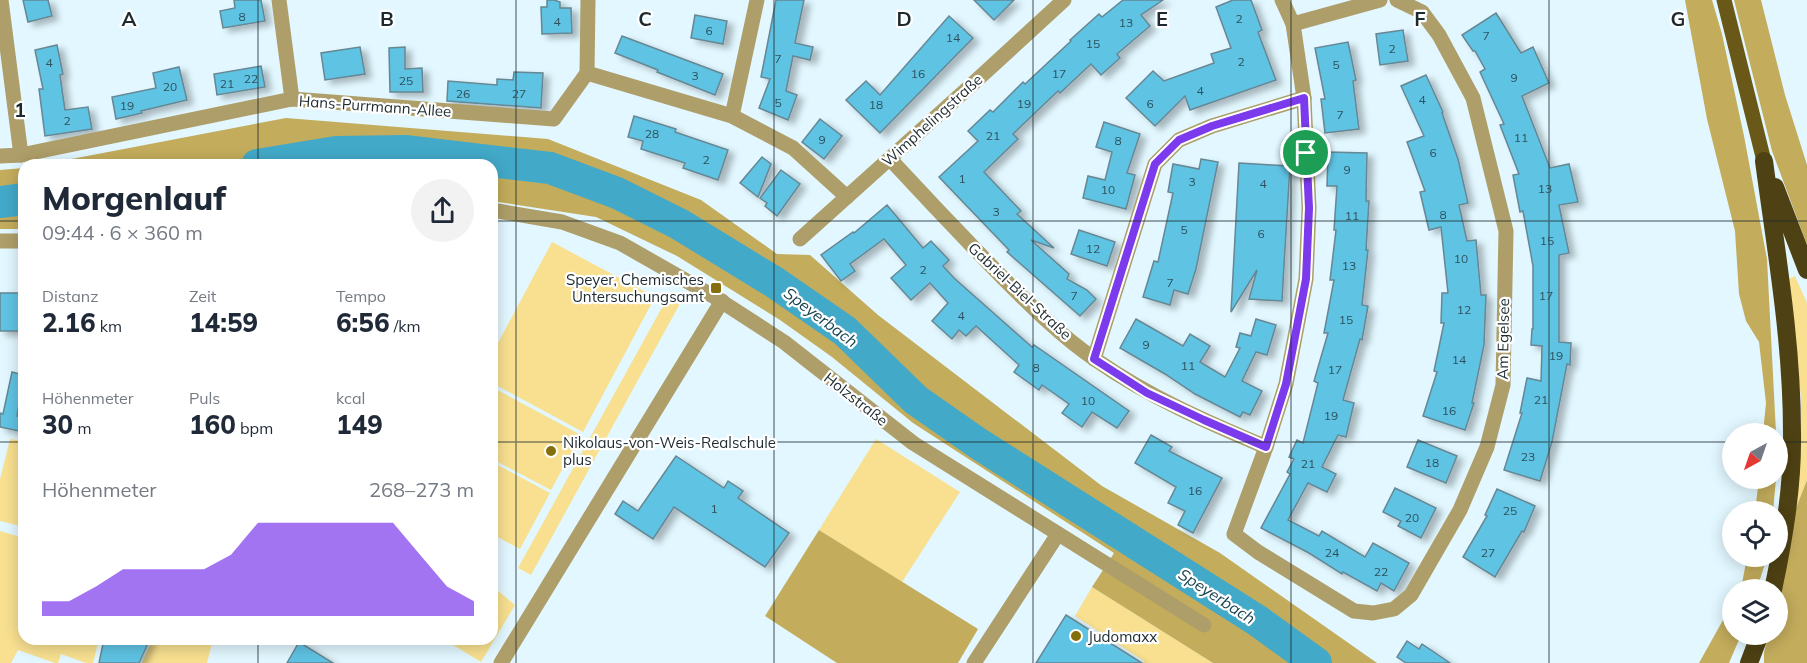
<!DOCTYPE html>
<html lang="de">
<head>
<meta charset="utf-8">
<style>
  body { margin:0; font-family:Mulish,sans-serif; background:#f2f2f3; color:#1f2937; height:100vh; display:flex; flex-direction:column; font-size:22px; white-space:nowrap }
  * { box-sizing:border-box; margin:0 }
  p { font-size:20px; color:#747a83 }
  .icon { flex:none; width:33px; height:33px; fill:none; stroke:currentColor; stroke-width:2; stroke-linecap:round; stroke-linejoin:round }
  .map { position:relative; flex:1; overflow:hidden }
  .details { position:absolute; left:18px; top:159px; width:480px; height:486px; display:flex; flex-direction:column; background:#fff; border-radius:18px; box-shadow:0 3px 15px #0003 }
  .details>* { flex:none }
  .needle { width:39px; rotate:220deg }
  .fabs { position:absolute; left:1722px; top:423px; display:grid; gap:12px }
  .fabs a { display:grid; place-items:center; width:66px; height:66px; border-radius:50%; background:#fff; box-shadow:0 3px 15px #0003; font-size:30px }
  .pin { position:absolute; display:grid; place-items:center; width:51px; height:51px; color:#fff; margin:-26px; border:3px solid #fff; border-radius:50%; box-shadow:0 2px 6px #0007 }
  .round { display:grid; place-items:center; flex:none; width:63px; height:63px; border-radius:32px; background:#f2f2f3 }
  .head { display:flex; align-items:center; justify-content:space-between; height:102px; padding:0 24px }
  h1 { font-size:33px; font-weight:800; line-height:45px }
  .figures { display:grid; grid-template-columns:repeat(3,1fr); gap:9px; height:102px; padding:6px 24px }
  .figures div { display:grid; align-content:center }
  .figures b { font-size:26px; font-weight:800 }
  .figures small { font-size:16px; font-weight:400 }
  .figures p { font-size:16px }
  .chart { height:168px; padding:12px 24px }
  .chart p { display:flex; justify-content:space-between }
  .chart svg { width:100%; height:108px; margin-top:6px; fill:#7c3aed; opacity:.7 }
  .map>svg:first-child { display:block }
</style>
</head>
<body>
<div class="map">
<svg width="1807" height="663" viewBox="0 0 1807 663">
  <defs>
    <filter id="shadow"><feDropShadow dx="6" dy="4" stdDeviation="3" flood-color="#0004"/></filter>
  </defs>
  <rect width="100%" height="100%" fill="#e2f7ff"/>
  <g fill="#f8e090">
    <polygon points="552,242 655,297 583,432 492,383 492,354"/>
    <polygon points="1795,276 1807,303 1807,480 1796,508 1801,445 1801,398 1789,279"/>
    <polygon points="670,293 682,300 531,575 518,568"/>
    <polygon points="492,387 581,435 551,490 492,459"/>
    <polygon points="10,439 24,441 24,527 0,521 0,479"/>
    <polygon points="876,439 960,492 902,582 819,530"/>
    <polygon points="492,462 550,493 520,549 492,534"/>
    <polygon points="0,531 24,538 24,639 99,639 93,663 86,663 61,654 58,663 55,663 18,650 11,663 0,663"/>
    <polygon points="492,586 515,605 481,662 445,640 492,639"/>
    <polygon points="1092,587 1213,663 1144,663 1144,661 1075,616"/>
    <polygon points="153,639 213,639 207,663 142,663"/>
  </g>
  <g fill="#c3ac5c">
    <polygon points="1685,0 1712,0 1722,34 1744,136 1767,259 1776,433 1763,433 1766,403 1759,342 1746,321 1739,294 1735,231 1707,119"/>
    <polygon points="1734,0 1761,0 1785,95 1807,165 1807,245 1772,151"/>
    <polygon points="286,118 548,139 701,200 777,254 810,255 878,315 1102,486 1220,553 1377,663 1213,663 1092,587 1114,553 913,423 832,357 780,320 677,256 596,217 492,201 492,165 40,165"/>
    <polygon points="24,168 24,229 0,229 0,170"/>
    <polygon points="1759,479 1776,479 1773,511 1755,511"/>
    <polygon points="1807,480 1807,663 1764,663 1764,653 1768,635 1778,634 1778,603 1782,588 1796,508"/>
    <polygon points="819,530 978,629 958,663 837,663 765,616"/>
    <polygon points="1747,557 1767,557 1757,589 1741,589"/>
    <polygon points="1732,604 1732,634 1741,635 1729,663 1699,663"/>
  </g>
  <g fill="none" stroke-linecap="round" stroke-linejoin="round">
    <g stroke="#42a9c8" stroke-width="32">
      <polyline points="257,165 336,152 405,151 550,168 617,193 679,224 774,282 845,331 916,400 979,444 1258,621 1316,663"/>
      <polyline points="0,202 24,199"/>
    </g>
  </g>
  <g fill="#5fc3e3" stroke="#668793" stroke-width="1.5" filter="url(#shadow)">
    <polygon points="23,0 48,0 52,16 28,22"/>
    <polygon points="234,0 261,0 265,21 223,28 220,11 235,8"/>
    <polygon points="547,0 554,0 560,2 560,8 571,8 572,33 542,34 541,7 547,7"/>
    <polygon points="776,0 804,0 795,43 813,47 810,60 793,56 786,91 797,95 788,120 759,108 770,79 761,77"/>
    <polygon points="974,0 1014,0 994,20"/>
    <polygon points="1123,0 1163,0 1141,15 1150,26 1117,54 1120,58 1101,75 1091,64 1060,93 1058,91 1013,134 1018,139 984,172 1021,211 1017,214 1054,248 1031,240 1069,274 1067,279 1087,290 1096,299 1080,316 1007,252 1009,250 939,177 978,141 968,131 990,110 993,112 1023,82 1025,84 1071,41 1070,40 1099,14 1102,17"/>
    <polygon points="1233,0 1251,0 1262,30 1258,32 1276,80 1190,110 1185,96 1155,126 1126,98 1153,71 1164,81 1214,63 1211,54 1231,48 1216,7"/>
    <polygon points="1496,13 1521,53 1533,47 1549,83 1522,96 1550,168 1569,164 1578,202 1559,205 1569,253 1559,255 1559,342 1571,343 1570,365 1567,364 1552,442 1540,481 1504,470 1522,413 1520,413 1527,378 1541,381 1542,346 1531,345 1532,329 1533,329 1533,266 1523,211 1520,212 1513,175 1519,174 1500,125 1504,124 1480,72 1485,69 1475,51 1473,51 1462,35"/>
    <polygon points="695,15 727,21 723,44 691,38"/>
    <polygon points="949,16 973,38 880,133 846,100 866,81 880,95"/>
    <polygon points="1403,30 1408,61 1380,65 1376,34"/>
    <polygon points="622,36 723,74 715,95 657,72 658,70 615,53"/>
    <polygon points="1348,42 1356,80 1353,81 1359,129 1325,133 1321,99 1325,99 1315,48"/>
    <polygon points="57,45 63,74 60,75 65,110 88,107 92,129 45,136 39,89 43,89 35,50"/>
    <polygon points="360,47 365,74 325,80 321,53"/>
    <polygon points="405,47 405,69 422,68 423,92 390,92 389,48"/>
    <polygon points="261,66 265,87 217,95 214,74"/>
    <polygon points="179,67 187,100 141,111 142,113 116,119 112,97 156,88 153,73"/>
    <polygon points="514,72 543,73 541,108 447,101 448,81 497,85 497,79 513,80"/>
    <polygon points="1426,75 1443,112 1442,113 1458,159 1468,203 1459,205 1467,241 1476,240 1481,295 1486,295 1484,345 1472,403 1474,403 1465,430 1423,416 1437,372 1434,371 1444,323 1441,323 1442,293 1448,293 1441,227 1429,230 1420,192 1425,191 1407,142 1424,136 1401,86"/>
    <polygon points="634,116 676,129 675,132 728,150 718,180 683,168 685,163 641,149 643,141 628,137"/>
    <polygon points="820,119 842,136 824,159 802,142"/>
    <polygon points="1104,122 1140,134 1127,173 1135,175 1126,209 1083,198 1088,176 1105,180 1112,152 1096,147"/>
    <polygon points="1328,152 1367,153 1366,201 1369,201 1366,250 1368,250 1362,305 1368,306 1362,340 1360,339 1343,400 1354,403 1346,437 1338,435 1322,467 1336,474 1327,492 1308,483 1288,520 1319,536 1322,531 1365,557 1373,543 1409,563 1394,591 1381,583 1377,591 1343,572 1342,574 1309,553 1261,528 1290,474 1287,472 1294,459 1289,457 1297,440 1303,443 1318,383 1314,381 1328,333 1324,333 1334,280 1330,280 1336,230 1334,230 1337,186 1327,186"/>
    <polygon points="762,157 771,164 758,197 740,183"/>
    <polygon points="1201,159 1218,162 1196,269 1188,294 1174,290 1170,305 1143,297 1154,261 1158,262 1173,193 1168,192 1173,164 1199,169"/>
    <polygon points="1239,163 1290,166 1284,265 1282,301 1249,299 1257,270 1231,312"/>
    <polygon points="781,170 800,184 777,216 765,206 767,203 760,198"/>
    <polygon points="887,205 923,248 931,241 949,260 943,266 954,278 1032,347 1034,345 1129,411 1117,428 1092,412 1082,427 1062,413 1069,404 1042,385 1039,390 1014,372 1019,365 976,326 966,336 959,330 952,339 932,321 948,303 930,283 911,300 891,278 906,265 884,239 850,264 855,271 841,281 821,255 853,232 854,233"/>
    <polygon points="1079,230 1115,242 1107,266 1071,254"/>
    <rect x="0" y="293" width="24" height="38"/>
    <polygon points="1136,319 1183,346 1190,334 1210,346 1200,362 1225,377 1240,348 1236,347 1240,333 1251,336 1256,319 1276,325 1267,355 1256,352 1242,381 1262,391 1250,415 1243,412 1240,417 1195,394 1165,374 1120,348"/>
    <polygon points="12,372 24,375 17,416 24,417 24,432 0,427 0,413 3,414"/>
    <polygon points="1151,435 1172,447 1169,451 1222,478 1193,533 1178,525 1185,511 1168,503 1176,487 1135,463"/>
    <polygon points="1418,440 1457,456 1446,483 1407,467"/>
    <polygon points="676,456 724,488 728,481 743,491 738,498 789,533 765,567 674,507 653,539 615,514 623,501 638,511"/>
    <polygon points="1395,488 1436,508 1421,538 1398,526 1401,521 1383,512"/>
    <polygon points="1497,489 1535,506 1524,532 1522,531 1495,577 1463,557 1487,516 1485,515"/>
    <polygon points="1066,615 1142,663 1036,663"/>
    <polygon points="104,639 150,639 139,663 99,663"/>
    <polygon points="1407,641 1419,649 1422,644 1450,663 1406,663 1397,657"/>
    <polygon points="299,642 333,663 287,663"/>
  </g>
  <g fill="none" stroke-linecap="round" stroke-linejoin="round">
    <g stroke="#ae9e69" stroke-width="15">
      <polyline points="1,0 21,155"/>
      <polyline points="279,0 292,99"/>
      <polyline points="1282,0 1293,24 1304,98 1309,208 1306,279 1286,384 1266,447 1234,534 1258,552 1354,611 1373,613 1394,609 1411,595 1460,510 1487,447 1503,385 1506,231 1473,98 1439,35 1422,12 1397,0"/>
      <polyline points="1293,24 1380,0"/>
      <polyline points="587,73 732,116 793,148 847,197"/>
      <polyline points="587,73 588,0"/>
      <polyline points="732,116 757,0"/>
      <polyline points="0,156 21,155 292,99 554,119 587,73"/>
      <path d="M 890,159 C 927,199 965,239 1003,278 C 1032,307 1062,337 1096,360 C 1149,397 1207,422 1266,447"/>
      <polyline points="492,210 562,222 620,243 713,296 784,342 913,443 1204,625"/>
      <polyline points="800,239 967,89 1064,0"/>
      <polyline points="0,241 24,241"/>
      <polyline points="1094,359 1155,164 1179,140 1212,126 1304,98"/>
      <polyline points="501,663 722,301"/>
      <polyline points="974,663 1058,534"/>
    </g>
    <polyline stroke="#6a5819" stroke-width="15" points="1724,0 1764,161"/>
    <g stroke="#4e4113" stroke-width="18">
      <path d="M 1764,161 C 1776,251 1792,341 1792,432 C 1793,485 1784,538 1773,590"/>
      <polyline points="1775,187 1807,270"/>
      <polyline points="1749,663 1760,634"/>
    </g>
  </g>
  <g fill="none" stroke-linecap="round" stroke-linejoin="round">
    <defs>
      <polygon id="route" points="1304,98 1309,208 1306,279 1286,384 1266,447 1204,420 1147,393 1094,359 1155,164 1179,140 1212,126"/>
    </defs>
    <use href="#route" stroke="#fff" stroke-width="12"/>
    <use href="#route" stroke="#7c3aed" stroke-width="8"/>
  </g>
  <path fill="none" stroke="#1d2b30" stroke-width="1.5" stroke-opacity="0.55" d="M 258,0 L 258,165M 516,0 L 516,663M 774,0 L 774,663M 1033,0 L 1033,663M 1291,0 L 1291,663M 1549,0 L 1549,663M 0,221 L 24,221M 492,221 L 1807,221M 0,442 L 24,442M 492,442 L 1732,442M 1778,442 L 1807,442M 258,639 L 258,663"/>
  <g fill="#856e0c" stroke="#fff" stroke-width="2">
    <rect x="710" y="282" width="12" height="12" rx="3"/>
    <circle cx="551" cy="451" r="6"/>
    <circle cx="1076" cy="636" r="6"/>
  </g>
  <g text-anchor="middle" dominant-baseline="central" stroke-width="4.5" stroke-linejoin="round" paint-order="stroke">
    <g font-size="12" fill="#2e515d">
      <text x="242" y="16">8</text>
      <text x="1239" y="18">2</text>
      <text x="557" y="21">4</text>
      <text x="1126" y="22">13</text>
      <text x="709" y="30">6</text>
      <text x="1486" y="35">7</text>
      <text x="953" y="37">14</text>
      <text x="1093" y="43">15</text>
      <text x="1392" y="48">2</text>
      <text x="778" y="58">7</text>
      <text x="1241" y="61">2</text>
      <text x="49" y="62">4</text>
      <text x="1336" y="64">5</text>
      <text x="918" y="73">16</text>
      <text x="1059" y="73">17</text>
      <text x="695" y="75">3</text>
      <text x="1514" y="77">9</text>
      <text x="251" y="78">22</text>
      <text x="406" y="80">25</text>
      <text x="227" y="83">21</text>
      <text x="170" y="86">20</text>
      <text x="1200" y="90">4</text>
      <text x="463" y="93">26</text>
      <text x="519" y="93">27</text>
      <text x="1422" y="99">4</text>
      <text x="778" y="102">5</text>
      <text x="1024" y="103">19</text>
      <text x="1150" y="103">6</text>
      <text x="876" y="104">18</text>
      <text x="127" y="105">19</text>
      <text x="1340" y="114">7</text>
      <text x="67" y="120">2</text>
      <text x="652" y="133">28</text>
      <text x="993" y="135">21</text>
      <text x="1521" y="137">11</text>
      <text x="822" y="139">9</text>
      <text x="1118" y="140">8</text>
      <text x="1433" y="152">6</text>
      <text x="706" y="159">2</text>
      <text x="1347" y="169">9</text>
      <text x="962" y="178">1</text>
      <text x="1192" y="181">3</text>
      <text x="1263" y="183">4</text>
      <text x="1545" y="188">13</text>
      <text x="1108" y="189">10</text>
      <text x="996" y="211">3</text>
      <text x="1443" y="214">8</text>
      <text x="1352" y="215">11</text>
      <text x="1184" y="229">5</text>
      <text x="1261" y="233">6</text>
      <text x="1547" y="240">15</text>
      <text x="1093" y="248">12</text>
      <text x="1461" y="258">10</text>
      <text x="1349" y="265">13</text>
      <text x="923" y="269">2</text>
      <text x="1170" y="282">7</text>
      <text x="1074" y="295">7</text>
      <text x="1546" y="295">17</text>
      <text x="1464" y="309">12</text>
      <text x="961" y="315">4</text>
      <text x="1346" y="319">15</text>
      <text x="1146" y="344">9</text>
      <text x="1556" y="355">19</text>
      <text x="1459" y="359">14</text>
      <text x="1188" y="365">11</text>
      <text x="1036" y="367">8</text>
      <text x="1335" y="369">17</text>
      <text x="1541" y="399">21</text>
      <text x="1088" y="400">10</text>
      <text x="1449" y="410">16</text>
      <text x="1331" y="415">19</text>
      <text x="1528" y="456">23</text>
      <text x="1432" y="462">18</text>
      <text x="1308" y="463">21</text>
      <text x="1195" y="490">16</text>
      <text x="714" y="508">1</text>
      <text x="1510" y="510">25</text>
      <text x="1412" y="517">20</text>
      <text x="1332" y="552">24</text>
      <text x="1488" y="552">27</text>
      <text x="1381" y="571">22</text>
    </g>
    <g font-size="15" fill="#1d2b30" stroke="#fff">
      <text transform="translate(375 106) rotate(4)">Hans-Purrmann-Allee</text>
      <text transform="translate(932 120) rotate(-42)">Wimphelingstraße</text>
      <text transform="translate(1020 291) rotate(43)">Gabriel-Biel-Straße</text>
      <text transform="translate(1503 339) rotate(-89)">Am Egelsee</text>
      <text transform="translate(856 399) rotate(38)">Holzstraße</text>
    </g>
    <g font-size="15" fill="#1d2b30" stroke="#fff" text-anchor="start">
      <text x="704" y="279" text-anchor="end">Speyer, Chemisches<tspan x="704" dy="17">Untersuchungsamt</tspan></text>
      <text x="563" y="442">Nikolaus-von-Weis-Realschule<tspan x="563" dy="17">plus</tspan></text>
      <text x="1088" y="636">Judomaxx</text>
    </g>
    <g font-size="16" font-style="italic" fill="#184452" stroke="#fff">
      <text transform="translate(821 317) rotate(37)">Speyerbach</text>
      <text transform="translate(1217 596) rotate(33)">Speyerbach</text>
    </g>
  </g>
  <g font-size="20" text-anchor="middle" font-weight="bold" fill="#1d2b30" stroke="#fff" stroke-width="4.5" stroke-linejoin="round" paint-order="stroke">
    <text x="129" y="26">A</text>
    <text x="387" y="26">B</text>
    <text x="645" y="26">C</text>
    <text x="904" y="26">D</text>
    <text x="1162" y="26">E</text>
    <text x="1420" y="26">F</text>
    <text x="1678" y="26">G</text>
    <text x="20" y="117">1</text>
  </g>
</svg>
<div class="fabs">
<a><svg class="needle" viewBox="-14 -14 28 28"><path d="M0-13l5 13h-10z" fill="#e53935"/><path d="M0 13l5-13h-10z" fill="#747a83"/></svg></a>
<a><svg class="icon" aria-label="locate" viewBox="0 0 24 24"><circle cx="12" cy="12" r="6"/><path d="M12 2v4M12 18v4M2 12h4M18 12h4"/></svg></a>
<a><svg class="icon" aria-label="layers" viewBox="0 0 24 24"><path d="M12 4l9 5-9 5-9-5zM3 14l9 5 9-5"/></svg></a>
</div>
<div class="pin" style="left:1306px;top:153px;background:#1e9e55"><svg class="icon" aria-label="arrive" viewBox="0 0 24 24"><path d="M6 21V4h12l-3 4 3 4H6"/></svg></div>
<section class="details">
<div class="head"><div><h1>Morgenlauf</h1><p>09:44 · 6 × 360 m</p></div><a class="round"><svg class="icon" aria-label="share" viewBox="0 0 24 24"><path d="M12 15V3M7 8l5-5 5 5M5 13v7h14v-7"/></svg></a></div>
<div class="figures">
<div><p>Distanz</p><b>2.16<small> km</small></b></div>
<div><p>Zeit</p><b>14:59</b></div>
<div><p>Tempo</p><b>6:56<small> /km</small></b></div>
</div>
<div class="figures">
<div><p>Höhenmeter</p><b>30<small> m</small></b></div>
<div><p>Puls</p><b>160<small> bpm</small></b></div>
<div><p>kcal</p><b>149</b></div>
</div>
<div class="chart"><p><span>Höhenmeter</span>268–273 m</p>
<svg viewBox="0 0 160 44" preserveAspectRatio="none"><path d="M0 44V38L10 38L20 32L30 25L40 25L50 25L60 25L70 19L80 6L90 6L100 6L110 6L120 6L130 6L140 19L150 32L160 38V44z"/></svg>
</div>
</section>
</div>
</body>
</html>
